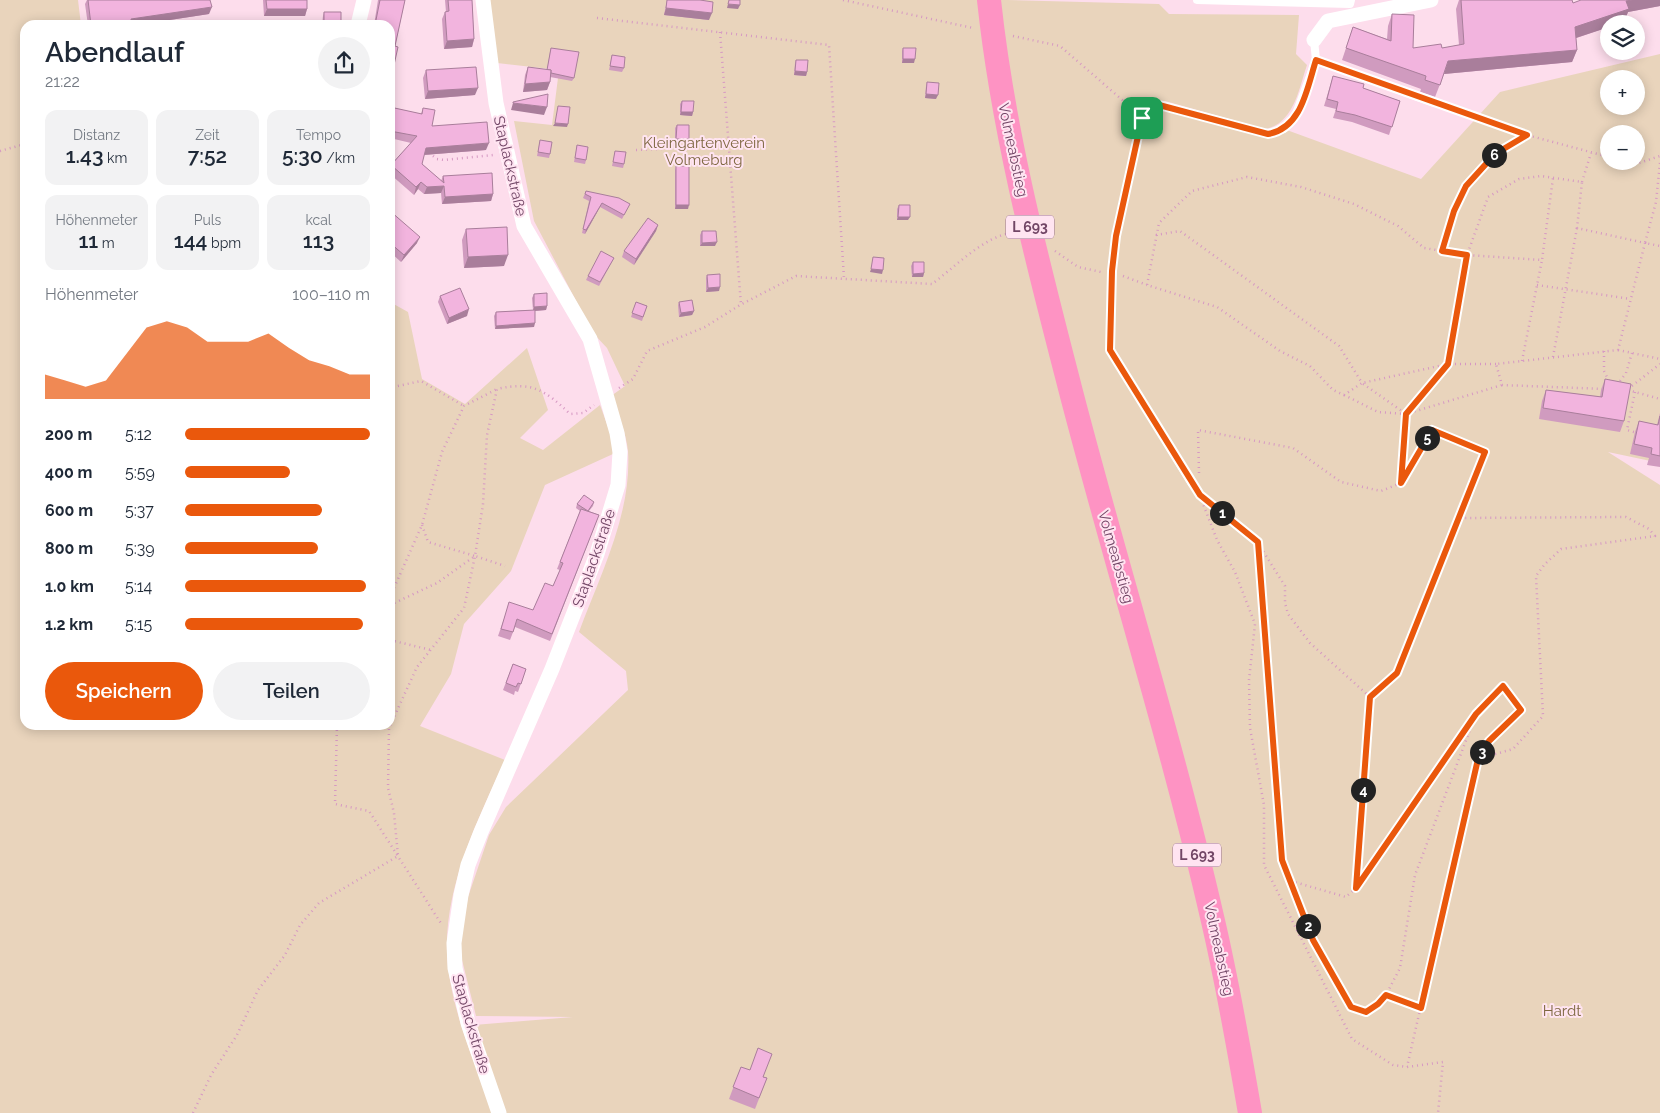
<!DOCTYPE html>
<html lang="de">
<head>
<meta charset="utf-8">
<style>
  body { margin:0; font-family:Raleway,sans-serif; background:#f2f2f3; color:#1f2937; height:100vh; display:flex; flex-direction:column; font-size:19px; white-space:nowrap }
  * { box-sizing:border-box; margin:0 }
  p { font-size:16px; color:#747a83 }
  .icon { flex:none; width:28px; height:28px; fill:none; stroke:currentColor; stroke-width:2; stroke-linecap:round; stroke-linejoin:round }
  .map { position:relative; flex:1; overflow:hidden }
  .side { position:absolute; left:20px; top:20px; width:375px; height:710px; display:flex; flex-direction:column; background:#fff; border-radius:15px; box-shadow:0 2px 12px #0003 }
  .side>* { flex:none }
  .fabs { position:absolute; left:1600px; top:15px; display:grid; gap:10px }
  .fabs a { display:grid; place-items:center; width:45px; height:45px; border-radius:50%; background:#fff; box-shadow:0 2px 12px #0003; font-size:25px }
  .pin { position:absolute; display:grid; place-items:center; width:42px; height:42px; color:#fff; margin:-21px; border-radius:10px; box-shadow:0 2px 8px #0006 }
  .km { position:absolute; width:25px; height:25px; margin:-12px; border-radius:50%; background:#222; color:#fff; font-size:14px; line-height:25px; text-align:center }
  .round { display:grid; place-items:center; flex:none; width:52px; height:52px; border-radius:26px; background:#f2f2f3 }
  .head { display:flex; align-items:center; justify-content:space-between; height:85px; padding:0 25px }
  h1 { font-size:28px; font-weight:600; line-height:38px }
  .metrics { display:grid; grid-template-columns:repeat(3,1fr); gap:8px; height:85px; padding:5px 25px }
  .metrics div { display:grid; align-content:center; border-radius:12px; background:#f2f2f3; text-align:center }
  .metrics b { font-size:21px; font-weight:600 }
  .metrics small { font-size:14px; font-weight:400 }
  .metrics p { font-size:14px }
  .chart { height:140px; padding:10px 25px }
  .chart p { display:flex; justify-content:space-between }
  .chart svg { width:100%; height:90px; margin-top:5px; fill:#ea580c; opacity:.7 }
  .button { display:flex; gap:10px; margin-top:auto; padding:10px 25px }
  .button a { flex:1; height:58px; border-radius:30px; background:#ea580c; color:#fff; font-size:20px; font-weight:600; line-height:58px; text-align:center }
  .button a+a { background:#f2f2f3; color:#1f2937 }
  ul { padding:0 25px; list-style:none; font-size:16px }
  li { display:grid; grid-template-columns:80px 60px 1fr; align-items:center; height:38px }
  li i { height:12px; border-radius:6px; background:#ea580c }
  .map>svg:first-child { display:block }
</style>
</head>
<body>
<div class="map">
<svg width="1660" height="1113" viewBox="0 0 1660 1113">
  <rect width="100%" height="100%" fill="#fdddec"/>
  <g fill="#e9d4bc" fill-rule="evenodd">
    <path d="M 0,0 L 78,0 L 81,25 L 25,25 L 25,725 L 390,725 L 390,302 L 408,312 L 422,379 L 465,404 L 527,348 L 548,410 L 520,438 L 543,450 L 600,405 L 611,435 L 613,454 L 545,485 L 511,571 L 464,624 L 451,674 L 420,726 L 505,760 C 476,824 440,895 448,967 C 454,1017 476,1066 493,1113 L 0,1113 Z"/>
    <path d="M 488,0 L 1007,0 L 1159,4 L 1169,14 L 1299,15 L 1296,54 L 1307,65 C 1299,88 1294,124 1265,129 L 1165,101 L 1148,102 L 1152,106 L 1268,134 L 1284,129 L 1421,179 L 1500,92 L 1660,54 L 1660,463 L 1608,452 L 1660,485 L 1660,1113 L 506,1113 L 474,1025 L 573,1017 L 476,1016 L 459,948 L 468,897 L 489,835 L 506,807 L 628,690 L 626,671 L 579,632 C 600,575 632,514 628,451 C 626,432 618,414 611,396 L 625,386 L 607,348 L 593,333 L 534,221 L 514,121 L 552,125 L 559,70 L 497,63 ZM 1609,79 L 1636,79 L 1636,106 L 1609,106 ZM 1609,134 L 1636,134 L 1636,161 L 1609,161 Z"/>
  </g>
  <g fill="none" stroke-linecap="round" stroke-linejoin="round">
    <g stroke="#d698c3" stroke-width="2.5" stroke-dasharray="1 4" stroke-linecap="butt">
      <polyline points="843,0 973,28"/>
      <polyline points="597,18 829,45 844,278"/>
      <polyline points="720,32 741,305"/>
      <polyline points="1013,36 1060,46 1135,111"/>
      <polyline points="1443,106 1527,135 1609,157"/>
      <polyline points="636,150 728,146"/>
      <polyline points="0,151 25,144"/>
      <polyline points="429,153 437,159 444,160 493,155"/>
      <polyline points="1625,161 1636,164 1660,156"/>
      <polyline points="1660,163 1656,202 1645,243 1660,246"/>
      <polyline points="1582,182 1591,153"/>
      <polyline points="1156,235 1180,231 1339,346 1362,383 1344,395 1333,390 1310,366 1280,351 1217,307 1147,285 1159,223 1192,191 1247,177 1301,187 1354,204 1398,226 1424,248 1467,255 1488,197 1519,179 1541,176 1582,182 1577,228 1645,243 1618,350 1496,364 1502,385 1605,389"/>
      <polyline points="1055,251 1078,267 1101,272"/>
      <polyline points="1442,251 1453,211 1466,186 1495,154 1527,135"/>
      <polyline points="1123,276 1147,285"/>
      <polyline points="1537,285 1631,299"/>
      <polyline points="1618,350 1660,359"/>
      <polyline points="1604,351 1604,371 1610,383"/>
      <polyline points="1553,357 1577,228"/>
      <polyline points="1522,361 1542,260"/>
      <polyline points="1496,364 1448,364 1467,255 1542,260 1553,178"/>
      <polyline points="1617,385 1626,373 1632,353"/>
      <polyline points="393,387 421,381 464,406"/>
      <path d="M 619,388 L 633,379 L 647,351 L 705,327 L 740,305 L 796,276 L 932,284 C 954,268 984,236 1012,233"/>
      <polyline points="1628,389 1660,364"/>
      <polyline points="1628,390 1660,399"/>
      <polyline points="1635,392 1627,430 1637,433"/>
      <polyline points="1344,395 1378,412 1406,414 1502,385"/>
      <polyline points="1199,473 1198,430 1293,448 1341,482 1381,491 1401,483 1406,414 1448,364 1362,383 1406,414"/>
      <polyline points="1402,482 1432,430 1485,452 1460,518"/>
      <polyline points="1200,491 1200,495 1258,542 1282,859 1313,940 1351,1007 1366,1012 1378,1004 1386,995 1400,968 1415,875 1476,714 1503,686 1521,710 1489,741 1477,759 1407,1067"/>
      <polyline points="1200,496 1217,540 1235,572 1255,624 1249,680 1250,728 1264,805 1264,865 1352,1039 1393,1065 1407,1067 1443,1062 1438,1113"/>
      <polyline points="422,525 428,542 475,556"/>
      <polyline points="1258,543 1285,586 1285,603 1288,614 1310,643 1370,697 1397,673 1460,518 1626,517 1649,529 1655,536 1561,549 1545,564 1536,576 1543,716 1513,749 1478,759"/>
      <polyline points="390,597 422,525 442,452 464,406 497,389"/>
      <polyline points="390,605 437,583 475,556 505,566"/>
      <polyline points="390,640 431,650"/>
      <polyline points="337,725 335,804 369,811 442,925"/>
      <polyline points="1291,881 1346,897 1356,888 1473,717"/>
      <polyline points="1356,886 1370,697"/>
      <polyline points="1386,995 1421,1007"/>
      <path d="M 193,1113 L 211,1075 L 237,1035 L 258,990 L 285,955 L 300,925 L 319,903 L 398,856 L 394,813 L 388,788 L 389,728 L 417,667 L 464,608 L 475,556 L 483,504 L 487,435 L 497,389 C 532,381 545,390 570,414 L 583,413 L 594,405"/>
    </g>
    <g stroke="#fff" stroke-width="8">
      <polyline points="1197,0 1350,4 1351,0"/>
      <polyline points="1316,60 1434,103"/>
      <polyline points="1192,484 1110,350 1112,271 1116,236 1142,117 1152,106 1159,105 1268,134 1284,129 1294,119 1316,60 1314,40"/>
    </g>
    <g stroke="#fff" stroke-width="15">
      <polyline points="483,0 496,103 524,226 590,339 617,433 620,452 618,485 597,554 552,669 481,832 468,865 461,895 454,943 455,968 468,1023 499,1113"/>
      <polyline points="358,25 364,0"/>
      <polyline points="1314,40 1328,21 1431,0"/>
    </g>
    <path stroke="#fe93c3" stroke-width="24" d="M 989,0 C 1003,132 1037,260 1070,388 C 1116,566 1172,742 1213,921 C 1228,985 1239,1049 1250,1113"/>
  </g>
  <g fill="#d09bbf">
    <polygon points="87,0 210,0 209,14 137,25 88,25 85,4"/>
    <polygon points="263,0 307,0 307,9 305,16 264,16"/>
    <polygon points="378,0 405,0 395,46 392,74 390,81 390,25 374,25"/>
    <polygon points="445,0 472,0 474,39 472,47 444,49 442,19 445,12 446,12"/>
    <polygon points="667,0 700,0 709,20 664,15"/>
    <polygon points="1459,0 1572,0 1573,3 1660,0 1660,6 1628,12 1624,22 1618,24 1609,24 1609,27 1576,38 1577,50 1572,62 1444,74 1435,97 1420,92 1421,89 1342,60 1353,27 1387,39 1388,26 1392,14 1413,48 1442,48 1459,45 1456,9"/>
    <polygon points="324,12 341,12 341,25 322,25 323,16"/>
    <polygon points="551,48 574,78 572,81 550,77 550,82 547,90 523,92 525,75 528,67 547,70 550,52"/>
    <polygon points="903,48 914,63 902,63 902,51"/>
    <polygon points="612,55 624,68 622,72 609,70"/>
    <polygon points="796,60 807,72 806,76 794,75 795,63"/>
    <polygon points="426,70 475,95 425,99 423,78"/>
    <polygon points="1333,76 1363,88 1400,101 1389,135 1352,122 1333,118 1336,109 1324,106"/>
    <polygon points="927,82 936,99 925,98 926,86"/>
    <polygon points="682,101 693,112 692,116 680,115 680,104"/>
    <polygon points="390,107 421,114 423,108 432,126 486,150 424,155 422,164 441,181 443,176 493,194 491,201 442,204 441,193 424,194 418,189 414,195 390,174 391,165 411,143 390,138"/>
    <polygon points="677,125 688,143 675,143 675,128"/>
    <polygon points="540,140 550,154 549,158 537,156"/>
    <polygon points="577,145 586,160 585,164 574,162"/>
    <polygon points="615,151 624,164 623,168 612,166"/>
    <polygon points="676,166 688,209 675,209 675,170"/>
    <polygon points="586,191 630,204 622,219 600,207 585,234 582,233 589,201 583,198"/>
    <polygon points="899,205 908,220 897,220 897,209"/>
    <polygon points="390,211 417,243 401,262 390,252"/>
    <polygon points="658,225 656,231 634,265 622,257 624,251"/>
    <polygon points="466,229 504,266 464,268 462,240"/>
    <polygon points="702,231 715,246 700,246 700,235"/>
    <polygon points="614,258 599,286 586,280 588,276"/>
    <polygon points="913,262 924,273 923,277 912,277 911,266"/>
    <polygon points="707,275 719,291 706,292 706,278"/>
    <polygon points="534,294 547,306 546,310 535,311 534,327 495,329 494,316 496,312 533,310 532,298"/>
    <polygon points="440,296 467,316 447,324 438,302"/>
    <polygon points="636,302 647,306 642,321 631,317"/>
    <polygon points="679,302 694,311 692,315 679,317 678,305"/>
    <polygon points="1605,379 1624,421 1620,432 1539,419 1542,401 1546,390 1600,397 1601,390"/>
    <polygon points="1660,413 1660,467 1647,465 1649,458 1630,454 1635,432 1639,421 1657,425"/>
    <polygon points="594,502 593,506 589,511 599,515 550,641 515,627 510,640 498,636 507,610 533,610 553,586 560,570 557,569 580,511 576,508 577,504"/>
    <polygon points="513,664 526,669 518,692 515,691 514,695 503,690"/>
    <polygon points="741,1067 767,1078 755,1109 729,1099"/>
  </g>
  <g fill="#a97e9b">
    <polygon points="1632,0 1660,0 1660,6 1628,12 1624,22 1618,24 1609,24 1609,27 1570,40 1575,27 1626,1"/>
    <polygon points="728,4 740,5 738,9 727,8"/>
    <polygon points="212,7 209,14 137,25 129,25 131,19"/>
    <polygon points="666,8 712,13 709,20 664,15"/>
    <polygon points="267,9 307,9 305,16 264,16"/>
    <polygon points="113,23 113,25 97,25"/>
    <polygon points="474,39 472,47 444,49 447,41"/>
    <polygon points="1577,50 1572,62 1444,74 1448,61"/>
    <polygon points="903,59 915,59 914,63 902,63"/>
    <polygon points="795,71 807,72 806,76 794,75"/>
    <polygon points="550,82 547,90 523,92 525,84"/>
    <polygon points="478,88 475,95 425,99 428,91"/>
    <polygon points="926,94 938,95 936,99 925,98"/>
    <polygon points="513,103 547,107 544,115 511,110"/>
    <polygon points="681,112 693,112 692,116 680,115"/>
    <polygon points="555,123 568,124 567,127 553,126"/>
    <polygon points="676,139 689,139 688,143 675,143"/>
    <polygon points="489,143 486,150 423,155 426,148"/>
    <polygon points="421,182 418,189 414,195 416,187"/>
    <polygon points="444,186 441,193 424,194 427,187"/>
    <polygon points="493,194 491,201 442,204 445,197"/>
    <polygon points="602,203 600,207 585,234 586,230"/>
    <polygon points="676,205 689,205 688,209 675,209"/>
    <polygon points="898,217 910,217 908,220 897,220"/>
    <polygon points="658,225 656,231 634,265 636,259"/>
    <polygon points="420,237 417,243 401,262 404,255"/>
    <polygon points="717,242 715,246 700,246 702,243"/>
    <polygon points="508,255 504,266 464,268 468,257"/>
    <polygon points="871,269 883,270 882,274 870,272"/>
    <polygon points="924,273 923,277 912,277 913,274"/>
    <polygon points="720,287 719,291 706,292 708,288"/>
    <polygon points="547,306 546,310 533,311 534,307"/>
    <polygon points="469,309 467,316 447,324 449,318"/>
    <polygon points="694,311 692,315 679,317 681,313"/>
    <polygon points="535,323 534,327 495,329 496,326"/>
  </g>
  <g fill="#f2b4de" stroke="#a97e9b">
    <polygon points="88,0 210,0 212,7 131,19 132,25 114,25 113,23 91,25"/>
    <polygon points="266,0 307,0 307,9 267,9"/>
    <polygon points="380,0 405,0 395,46 398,47 392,74 390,73 390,25 375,25"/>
    <polygon points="448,0 472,0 474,39 447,41 445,12 449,11"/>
    <polygon points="667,0 700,0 713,2 712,13 666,8"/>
    <polygon points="729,0 740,0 740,5 728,4"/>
    <polygon points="1461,0 1572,0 1573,3 1581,0 1632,0 1626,1 1629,9 1575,27 1577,50 1448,61 1440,85 1425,80 1426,76 1346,48 1353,27 1391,41 1392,14 1414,15 1413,48 1441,44 1442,48 1464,44"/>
    <polygon points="324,12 341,12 341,25 324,24"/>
    <polygon points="551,48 579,52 574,78 551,73 551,70 547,70"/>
    <polygon points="903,48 916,48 915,59 903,59"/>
    <polygon points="612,55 625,57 624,68 610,66"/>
    <polygon points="796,60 808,60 807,72 795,71"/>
    <polygon points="476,67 478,88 428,91 426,70"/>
    <polygon points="528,67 551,70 550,82 525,84"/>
    <polygon points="1333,76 1364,84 1363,88 1400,101 1392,127 1355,115 1336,111 1338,102 1327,99"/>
    <polygon points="927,82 939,83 938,95 926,94"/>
    <polygon points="548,94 547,107 513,103 513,102"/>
    <polygon points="682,101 694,101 693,112 681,112"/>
    <polygon points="558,106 570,107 568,124 555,123"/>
    <polygon points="390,107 422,114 423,108 435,110 432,126 487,122 489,143 426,148 422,164 444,183 443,176 492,173 493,194 445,197 444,186 427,187 421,182 416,187 391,165 417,136 390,131"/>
    <polygon points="677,125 689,125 689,139 676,139"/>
    <polygon points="540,140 552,142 550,154 538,152"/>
    <polygon points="577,145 588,147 586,160 575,158"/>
    <polygon points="615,151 626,152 624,164 613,162"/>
    <rect x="676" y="166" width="13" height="39"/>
    <polygon points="586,191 619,198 630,204 624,215 602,203 586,230 583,229 591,197 585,194"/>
    <polygon points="899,205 910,205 910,217 898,217"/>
    <polygon points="390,211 420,237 404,255 390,243"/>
    <polygon points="648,218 658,225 636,259 624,251"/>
    <polygon points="507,227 508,255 468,257 466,229"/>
    <polygon points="702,231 716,231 717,242 702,243"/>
    <polygon points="601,251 614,258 600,282 588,276"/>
    <polygon points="873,257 884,258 883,270 871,269"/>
    <polygon points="913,262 924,262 924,273 913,274"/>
    <polygon points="720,274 720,287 708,288 707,275"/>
    <polygon points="460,288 469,309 449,318 440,296"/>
    <polygon points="547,293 547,306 534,307 534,294"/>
    <polygon points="692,300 694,311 681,313 679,302"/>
    <polygon points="636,302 647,306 643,317 632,313"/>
    <polygon points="535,310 535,323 496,326 496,312"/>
    <polygon points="1605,379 1631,384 1624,421 1543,408 1546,390 1602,397"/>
    <polygon points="1660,416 1660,456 1651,454 1652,448 1634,444 1639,421 1658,425"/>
    <polygon points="584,495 594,502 588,511 577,504"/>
    <polygon points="581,509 599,515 552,634 517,619 513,632 501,629 509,602 533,610 545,583 553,586 563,563 560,562"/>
    <polygon points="513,664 526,669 521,684 518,683 516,687 506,683"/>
    <polygon points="758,1048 772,1054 763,1077 767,1078 759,1098 733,1087 741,1067 750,1070"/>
  </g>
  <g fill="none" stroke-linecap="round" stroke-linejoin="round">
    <defs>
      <path id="route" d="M 1316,60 L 1527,135 L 1495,154 L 1466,186 L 1454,211 L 1442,251 L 1467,255 L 1448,364 L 1406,414 L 1401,483 L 1432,430 L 1485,452 L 1397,673 L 1370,697 L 1356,888 L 1476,714 L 1503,686 L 1521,710 L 1489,741 L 1478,759 L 1421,1008 L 1386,995 L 1378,1004 L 1366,1012 L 1351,1007 L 1313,940 L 1282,860 L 1258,542 L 1200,495 L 1110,350 L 1112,271 L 1116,236 L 1142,118 C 1147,110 1150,106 1159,105 L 1268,134 C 1302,128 1307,88 1316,60 Z"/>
    </defs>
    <use href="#route" stroke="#fff" stroke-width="10"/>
    <use href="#route" stroke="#ea580c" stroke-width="6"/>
  </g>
  <g text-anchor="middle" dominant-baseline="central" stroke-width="4" stroke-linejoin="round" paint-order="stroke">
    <g fill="#ffe4f1" stroke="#9c7590" stroke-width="1">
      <rect x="1006" y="215.5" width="48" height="23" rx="4"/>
      <rect x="1173" y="843.5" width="48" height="23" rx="4"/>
    </g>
    <g font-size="14" font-weight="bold" fill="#724666">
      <text x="1030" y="227">L 693</text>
      <text x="1197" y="855">L 693</text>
    </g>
    <g font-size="15" fill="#7e6740" stroke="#ffe4f1">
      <text x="704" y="143">Kleingartenverein<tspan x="704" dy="17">Volmeburg</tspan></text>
      <text x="1562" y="1011">Hardt</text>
    </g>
    <g font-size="15" fill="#724666" stroke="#ffe4f1">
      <text transform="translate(1013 150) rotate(78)">Volmeabstieg</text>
      <text transform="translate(510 166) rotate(77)">Staplackstraße</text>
      <text transform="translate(1116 557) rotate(74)">Volmeabstieg</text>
      <text transform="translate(594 558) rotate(-71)">Staplackstraße</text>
      <text transform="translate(1219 949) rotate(78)">Volmeabstieg</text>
      <text transform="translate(471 1024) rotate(74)">Staplackstraße</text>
    </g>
  </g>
</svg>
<div class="fabs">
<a><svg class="icon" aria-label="layers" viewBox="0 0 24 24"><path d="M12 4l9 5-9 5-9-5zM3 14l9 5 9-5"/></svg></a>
<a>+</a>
<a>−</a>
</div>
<div class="pin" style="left:1142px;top:118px;background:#1e9e55"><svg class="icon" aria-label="arrive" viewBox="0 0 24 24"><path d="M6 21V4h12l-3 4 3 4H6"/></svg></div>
<b class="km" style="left:1222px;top:513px">1</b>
<b class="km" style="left:1308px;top:926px">2</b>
<b class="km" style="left:1482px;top:752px">3</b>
<b class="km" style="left:1363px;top:790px">4</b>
<b class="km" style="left:1427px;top:438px">5</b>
<b class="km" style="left:1494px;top:155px">6</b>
<section class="side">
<div class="head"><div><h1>Abendlauf</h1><p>21:22</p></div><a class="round"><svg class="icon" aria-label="share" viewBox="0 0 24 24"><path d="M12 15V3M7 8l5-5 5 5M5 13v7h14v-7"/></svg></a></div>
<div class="metrics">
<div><p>Distanz</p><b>1.43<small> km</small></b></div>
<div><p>Zeit</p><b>7:52</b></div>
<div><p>Tempo</p><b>5:30<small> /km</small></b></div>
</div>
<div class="metrics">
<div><p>Höhenmeter</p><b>11<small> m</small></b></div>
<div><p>Puls</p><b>144<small> bpm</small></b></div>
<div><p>kcal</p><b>113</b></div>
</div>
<div class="chart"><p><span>Höhenmeter</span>100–110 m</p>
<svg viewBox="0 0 160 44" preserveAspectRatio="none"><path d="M0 44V32L10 35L20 38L30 35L40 22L50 9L60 6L70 9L80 16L90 16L100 16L110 12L120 19L130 25L140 28L150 32L160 32V44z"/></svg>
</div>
<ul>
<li><b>200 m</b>5:12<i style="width:100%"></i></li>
<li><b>400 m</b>5:59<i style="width:57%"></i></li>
<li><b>600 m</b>5:37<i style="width:74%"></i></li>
<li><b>800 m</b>5:39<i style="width:72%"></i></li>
<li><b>1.0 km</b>5:14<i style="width:98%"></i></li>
<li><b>1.2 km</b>5:15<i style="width:96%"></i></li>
</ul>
<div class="button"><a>Speichern</a><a>Teilen</a></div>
</section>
</div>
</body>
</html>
